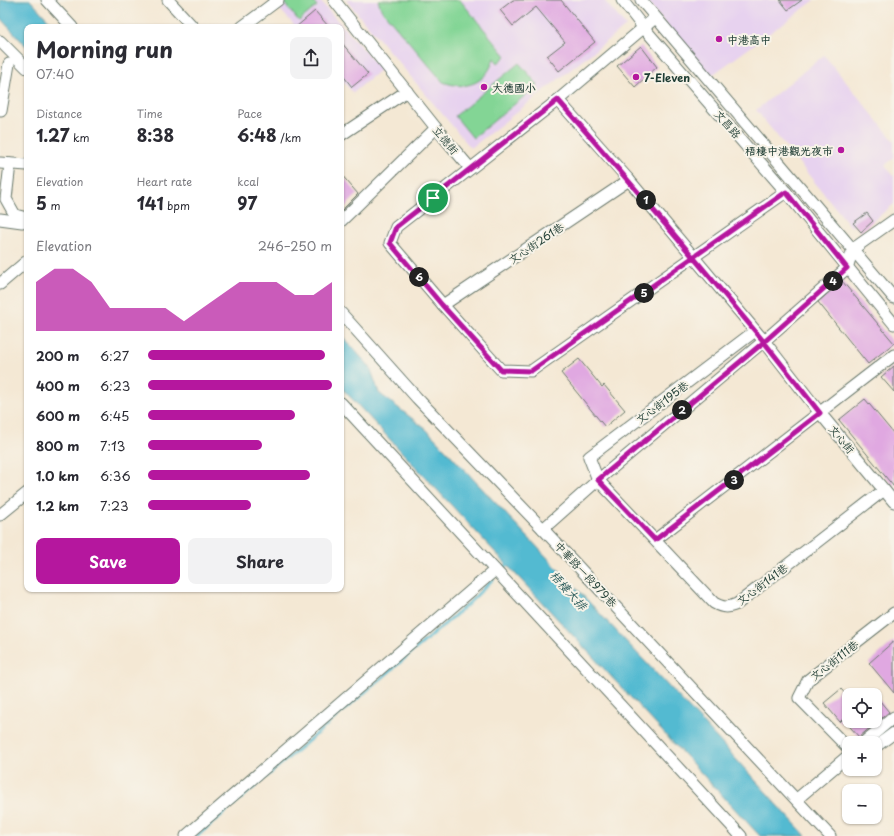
<!DOCTYPE html>
<html lang="en">
<head>
<meta charset="utf-8">
<style>
  body { margin:0; font-family:"Playpen Sans","LXGW WenKai TC",sans-serif; background:#f2f2f3; color:#2b2b33; height:100vh; display:flex; flex-direction:column; font-size:15px; white-space:nowrap }
  * { box-sizing:border-box; margin:0 }
  p { font-size:13px; color:#7c7c81 }
  .icon { flex:none; width:22px; height:22px; fill:none; stroke:currentColor; stroke-width:2; stroke-linecap:round; stroke-linejoin:round }
  .map { position:relative; flex:1; overflow:hidden }
  .panel { position:absolute; left:24px; top:24px; width:320px; height:568px; display:flex; flex-direction:column; background:#fff; border-radius:8px; box-shadow:0 1px 3px #0004 }
  .panel>* { flex:none }
  .tools { position:absolute; left:842px; top:688px; display:grid; gap:8px }
  .tools a { display:grid; place-items:center; width:40px; height:40px; border-radius:8px; background:#fff; box-shadow:0 1px 3px #0004; font-size:20px }
  .pin { position:absolute; display:grid; place-items:center; width:34px; height:34px; color:#fff; margin:-17px; border:2px solid #fff; border-radius:50%; box-shadow:0 1px 4px #0007 }
  .km { position:absolute; width:20px; height:20px; margin:-10px; border-radius:50%; background:#222; color:#fff; font-size:11px; line-height:20px; text-align:center }
  .round { display:grid; place-items:center; flex:none; width:42px; height:42px; border-radius:8px; background:#f2f2f3 }
  .headline { display:flex; align-items:center; justify-content:space-between; height:68px; padding:0 12px }
  h1 { font-size:22px; font-weight:700; line-height:30px }
  .metrics { display:grid; grid-template-columns:repeat(3,1fr); gap:6px; height:68px; padding:4px 12px }
  .metrics div { display:grid; align-content:center }
  .metrics b { font-size:17px; font-weight:700 }
  .metrics small { font-size:11px; font-weight:400 }
  .metrics p { font-size:11px }
  .chart { height:112px; padding:8px 12px }
  .chart p { display:flex; justify-content:space-between }
  .chart svg { width:100%; height:72px; margin-top:4px; fill:#b5179e; opacity:.7 }
  .primary-button { display:flex; gap:8px; margin-top:auto; padding:8px 12px }
  .primary-button a { flex:1; height:46px; border-radius:8px; background:#b5179e; color:#fff; font-size:16px; font-weight:700; line-height:46px; text-align:center }
  .primary-button a+a { background:#f2f2f3; color:#2b2b33 }
  ul { padding:0 12px; list-style:none; font-size:13px }
  li { display:grid; grid-template-columns:64px 48px 1fr; align-items:center; height:30px }
  li i { height:10px; border-radius:5px; background:#b5179e }
  .map>svg:first-child { display:block }
</style>
</head>
<body>
<div class="map">
<svg width="894" height="836" viewBox="0 0 894 836">
  <rect width="100%" height="100%" fill="#f7f3e8"/>
  <filter id="ink" filterUnits="userSpaceOnUse"><feTurbulence type="fractalNoise" baseFrequency=".025" numOctaves="2"/><feDisplacementMap in="SourceGraphic" scale="8" xChannelSelector="R" yChannelSelector="G"/><feConvolveMatrix kernelMatrix="1 2 1 2 8 2 1 2 1" color-interpolation-filters="sRGB"/></filter>
  <filter id="wash" filterUnits="userSpaceOnUse"><feTurbulence type="fractalNoise" baseFrequency=".012" numOctaves="4" result="noise"/><feDisplacementMap in="SourceGraphic" scale="16" xChannelSelector="R" yChannelSelector="G"/><feGaussianBlur stdDeviation="0.9" result="paint"/><feColorMatrix in="noise" values="0 0 0 0 0 0 0 0 0 0 0 0 0 0 0 0 0 1.4 0 .05"/><feComposite in="paint" operator="in"/></filter>
  <g filter="url(#wash)">
    <rect width="100%" height="100%" fill="#f4e8d4"/>
    <g fill="#e7d2ef">
      <polygon points="281,0 319,0 381,69 353,93 341,79 341,27 296,27 275,4"/>
      <polygon points="346,0 604,0 626,26 471,148"/>
      <polygon points="646,0 815,0 708,78"/>
      <polygon points="824,55 894,141 894,158 885,165 894,176 894,204 873,221 867,214 851,227 756,110"/>
    </g>
    <g fill="#83d595" stroke="#518964">
      <polygon points="286,0 312,0 317,6 299,21 283,2"/>
      <path d="M 378,0 L 460,0 L 506,56 L 498,63 L 494,58 C 487,83 467,91 443,82 L 381,9 Z"/>
      <polygon points="519,63 538,85 473,138 455,116"/>
    </g>
    <g fill="#53bad1" stroke="#397c82">
      <polygon points="0,0 30,0 55,27 27,27 27,47 0,18"/>
      <polygon points="341,335 370,367 379,393 427,430 703,723 806,836 760,836 341,387"/>
    </g>
    <g fill="none" stroke-linecap="round" stroke-linejoin="round">
      <g stroke="#53bad1" stroke-width="3">
        <polyline points="500,572 509,563"/>
        <polyline points="197,836 467,605 493,579"/>
      </g>
    </g>
    <g id="blocks">
      <g fill="#e0a8e1">
        <polygon points="513,0 561,0 595,42 559,71 547,56 565,42 536,7 513,26 500,10"/>
        <polygon points="780,0 802,0 788,10"/>
        <polygon points="315,11 329,27 296,27"/>
        <polygon points="341,42 368,74 352,87 341,73"/>
        <polygon points="641,46 657,67 635,87 617,66"/>
        <polygon points="341,174 358,194 341,211"/>
        <polygon points="867,213 873,221 861,232 853,223"/>
        <polygon points="842,281 894,343 868,364 818,302"/>
        <polygon points="579,359 602,387 604,385 625,410 605,427 561,373"/>
        <polygon points="894,366 894,392 881,377"/>
        <polygon points="865,399 894,434 894,487 839,420"/>
        <polygon points="894,641 894,693 869,663"/>
        <polygon points="841,689 849,698 849,721 875,721 875,695 889,712 859,737 843,719 840,722 824,703"/>
      </g>
    </g>
  </g>
  <g filter="url(#ink)">
    <use href="#blocks" fill-opacity="0" stroke="#6a796c" stroke-width="1"/>
    <g fill="none" stroke-linecap="round" stroke-linejoin="round">
      <defs>
        <g id="minor">
          <polyline points="47,0 72,27"/>
          <polyline points="168,0 193,27"/>
          <polyline points="334,0 436,128 470,168"/>
          <polyline points="622,0 643,27 786,192 894,324"/>
          <polyline points="641,0 894,298"/>
          <polyline points="655,18 558,100 396,227 390,243 443,305 501,370 531,371 786,192"/>
          <polyline points="242,27 278,0"/>
          <polyline points="0,41 27,68"/>
          <polyline points="558,100 629,180 764,341 820,413 894,502"/>
          <polyline points="1,111 9,64"/>
          <polyline points="341,135 407,91"/>
          <polyline points="0,163 27,165"/>
          <polyline points="10,164 6,199 15,215 27,218"/>
          <polyline points="0,219 22,222 25,221"/>
          <polyline points="341,221 436,128"/>
          <polyline points="847,268 853,249 894,220"/>
          <polyline points="0,284 27,261"/>
          <polyline points="443,305 629,180"/>
          <polyline points="341,313 417,398 543,529 830,836"/>
          <path d="M 755,331 L 589,457 L 598,480 L 714,603 C 723,608 728,608 737,604 L 884,490"/>
          <polyline points="341,403 741,836"/>
          <polyline points="0,515 27,493"/>
          <polyline points="543,529 598,480 764,341 847,268"/>
          <polyline points="655,540 894,355"/>
          <polyline points="863,743 894,717"/>
          <polyline points="875,747 894,733"/>
          <polyline points="849,749 799,698 808,680 894,613"/>
          <polyline points="797,799 849,755"/>
          <polyline points="186,836 495,570"/>
        </g>
      </defs>
      <use href="#minor" stroke="#6a796c" stroke-width="13"/>
      <use href="#minor" stroke="#fff" stroke-width="11"/>
    </g>
  </g>
  <g fill="none" stroke-linecap="round" stroke-linejoin="round" filter="url(#ink)">
    <defs>
      <path id="route" d="M 433,198 L 558,100 C 625,176 690,253 755,331 L 764,342 L 598,480 L 655,540 L 820,413 L 764,342 L 847,268 L 786,192 L 531,371 L 501,370 L 442,305 L 390,243 L 396,227 L 433,198"/>
    </defs>
    <use href="#route" stroke="#fff" stroke-width="8"/>
    <use href="#route" stroke="#b5179e" stroke-width="5"/>
  </g>
  <g fill="#b5179e" stroke="#f7f3e8" stroke-width="1.5">
    <circle cx="719" cy="39" r="4"/>
    <circle cx="636" cy="77" r="4"/>
    <circle cx="484" cy="87" r="4"/>
    <circle cx="841" cy="150" r="4"/>
  </g>
  <g text-anchor="middle" dominant-baseline="central" stroke-width="4" stroke-linejoin="round" paint-order="stroke">
    <g font-size="11" font-weight="bold" fill="#1f3d34" stroke="#f7f3e8" text-anchor="start">
      <text x="727" y="39">中港高中</text>
      <text x="644" y="77">7-Eleven</text>
      <text x="492" y="87">大德國小</text>
      <text x="833" y="150" text-anchor="end">梧棲中港觀光夜市</text>
    </g>
    <g font-size="11" fill="#1f3d34" stroke="#f7f3e8">
      <text transform="translate(728 124) rotate(49)">文昌路</text>
      <text transform="translate(446 140) rotate(50)">立德街</text>
      <text transform="translate(536 243) rotate(-34)">文心街261巷</text>
      <text transform="translate(662 402) rotate(-37)">文心街195巷</text>
      <text transform="translate(842 439) rotate(50)">文心街</text>
      <text transform="translate(586 574) rotate(47)">中華路一段979巷</text>
      <text transform="translate(762 584) rotate(-37)">文心街141巷</text>
      <text transform="translate(834 660) rotate(-38)">文心街111巷</text>
    </g>
    <g font-size="12" font-style="italic" fill="#2c5c5b" stroke="#f7f3e8">
      <text transform="translate(569 590) rotate(48)">梧棲大排</text>
    </g>
  </g>
</svg>
<div class="tools">
<a><svg class="icon" aria-label="locate" viewBox="0 0 24 24"><circle cx="12" cy="12" r="6"/><path d="M12 2v4M12 18v4M2 12h4M18 12h4"/></svg></a>
<a>+</a>
<a>−</a>
</div>
<div class="pin" style="left:433px;top:198px;background:#1e9e55"><svg class="icon" aria-label="arrive" viewBox="0 0 24 24"><path d="M6 21V4h12l-3 4 3 4H6"/></svg></div>
<b class="km" style="left:646px;top:200px">1</b>
<b class="km" style="left:682px;top:410px">2</b>
<b class="km" style="left:734px;top:480px">3</b>
<b class="km" style="left:833px;top:281px">4</b>
<b class="km" style="left:644px;top:293px">5</b>
<b class="km" style="left:419px;top:277px">6</b>
<section class="panel">
<div class="headline"><div><h1>Morning run</h1><p>07:40</p></div><a class="round"><svg class="icon" aria-label="share" viewBox="0 0 24 24"><path d="M12 15V3M7 8l5-5 5 5M5 13v7h14v-7"/></svg></a></div>
<div class="metrics">
<div><p>Distance</p><b>1.27<small> km</small></b></div>
<div><p>Time</p><b>8:38</b></div>
<div><p>Pace</p><b>6:48<small> /km</small></b></div>
</div>
<div class="metrics">
<div><p>Elevation</p><b>5<small> m</small></b></div>
<div><p>Heart rate</p><b>141<small> bpm</small></b></div>
<div><p>kcal</p><b>97</b></div>
</div>
<div class="chart"><p><span>Elevation</span>246–250 m</p>
<svg viewBox="0 0 160 44" preserveAspectRatio="none"><path d="M0 44V14L10 6L20 6L30 14L40 30L50 30L60 30L70 30L80 38L90 30L100 22L110 14L120 14L130 14L140 22L150 22L160 14V44z"/></svg>
</div>
<ul>
<li><b>200 m</b>6:27<i style="width:96%"></i></li>
<li><b>400 m</b>6:23<i style="width:100%"></i></li>
<li><b>600 m</b>6:45<i style="width:80%"></i></li>
<li><b>800 m</b>7:13<i style="width:62%"></i></li>
<li><b>1.0 km</b>6:36<i style="width:88%"></i></li>
<li><b>1.2 km</b>7:23<i style="width:56%"></i></li>
</ul>
<div class="primary-button"><a>Save</a><a>Share</a></div>
</section>
</div>
</body>
</html>
